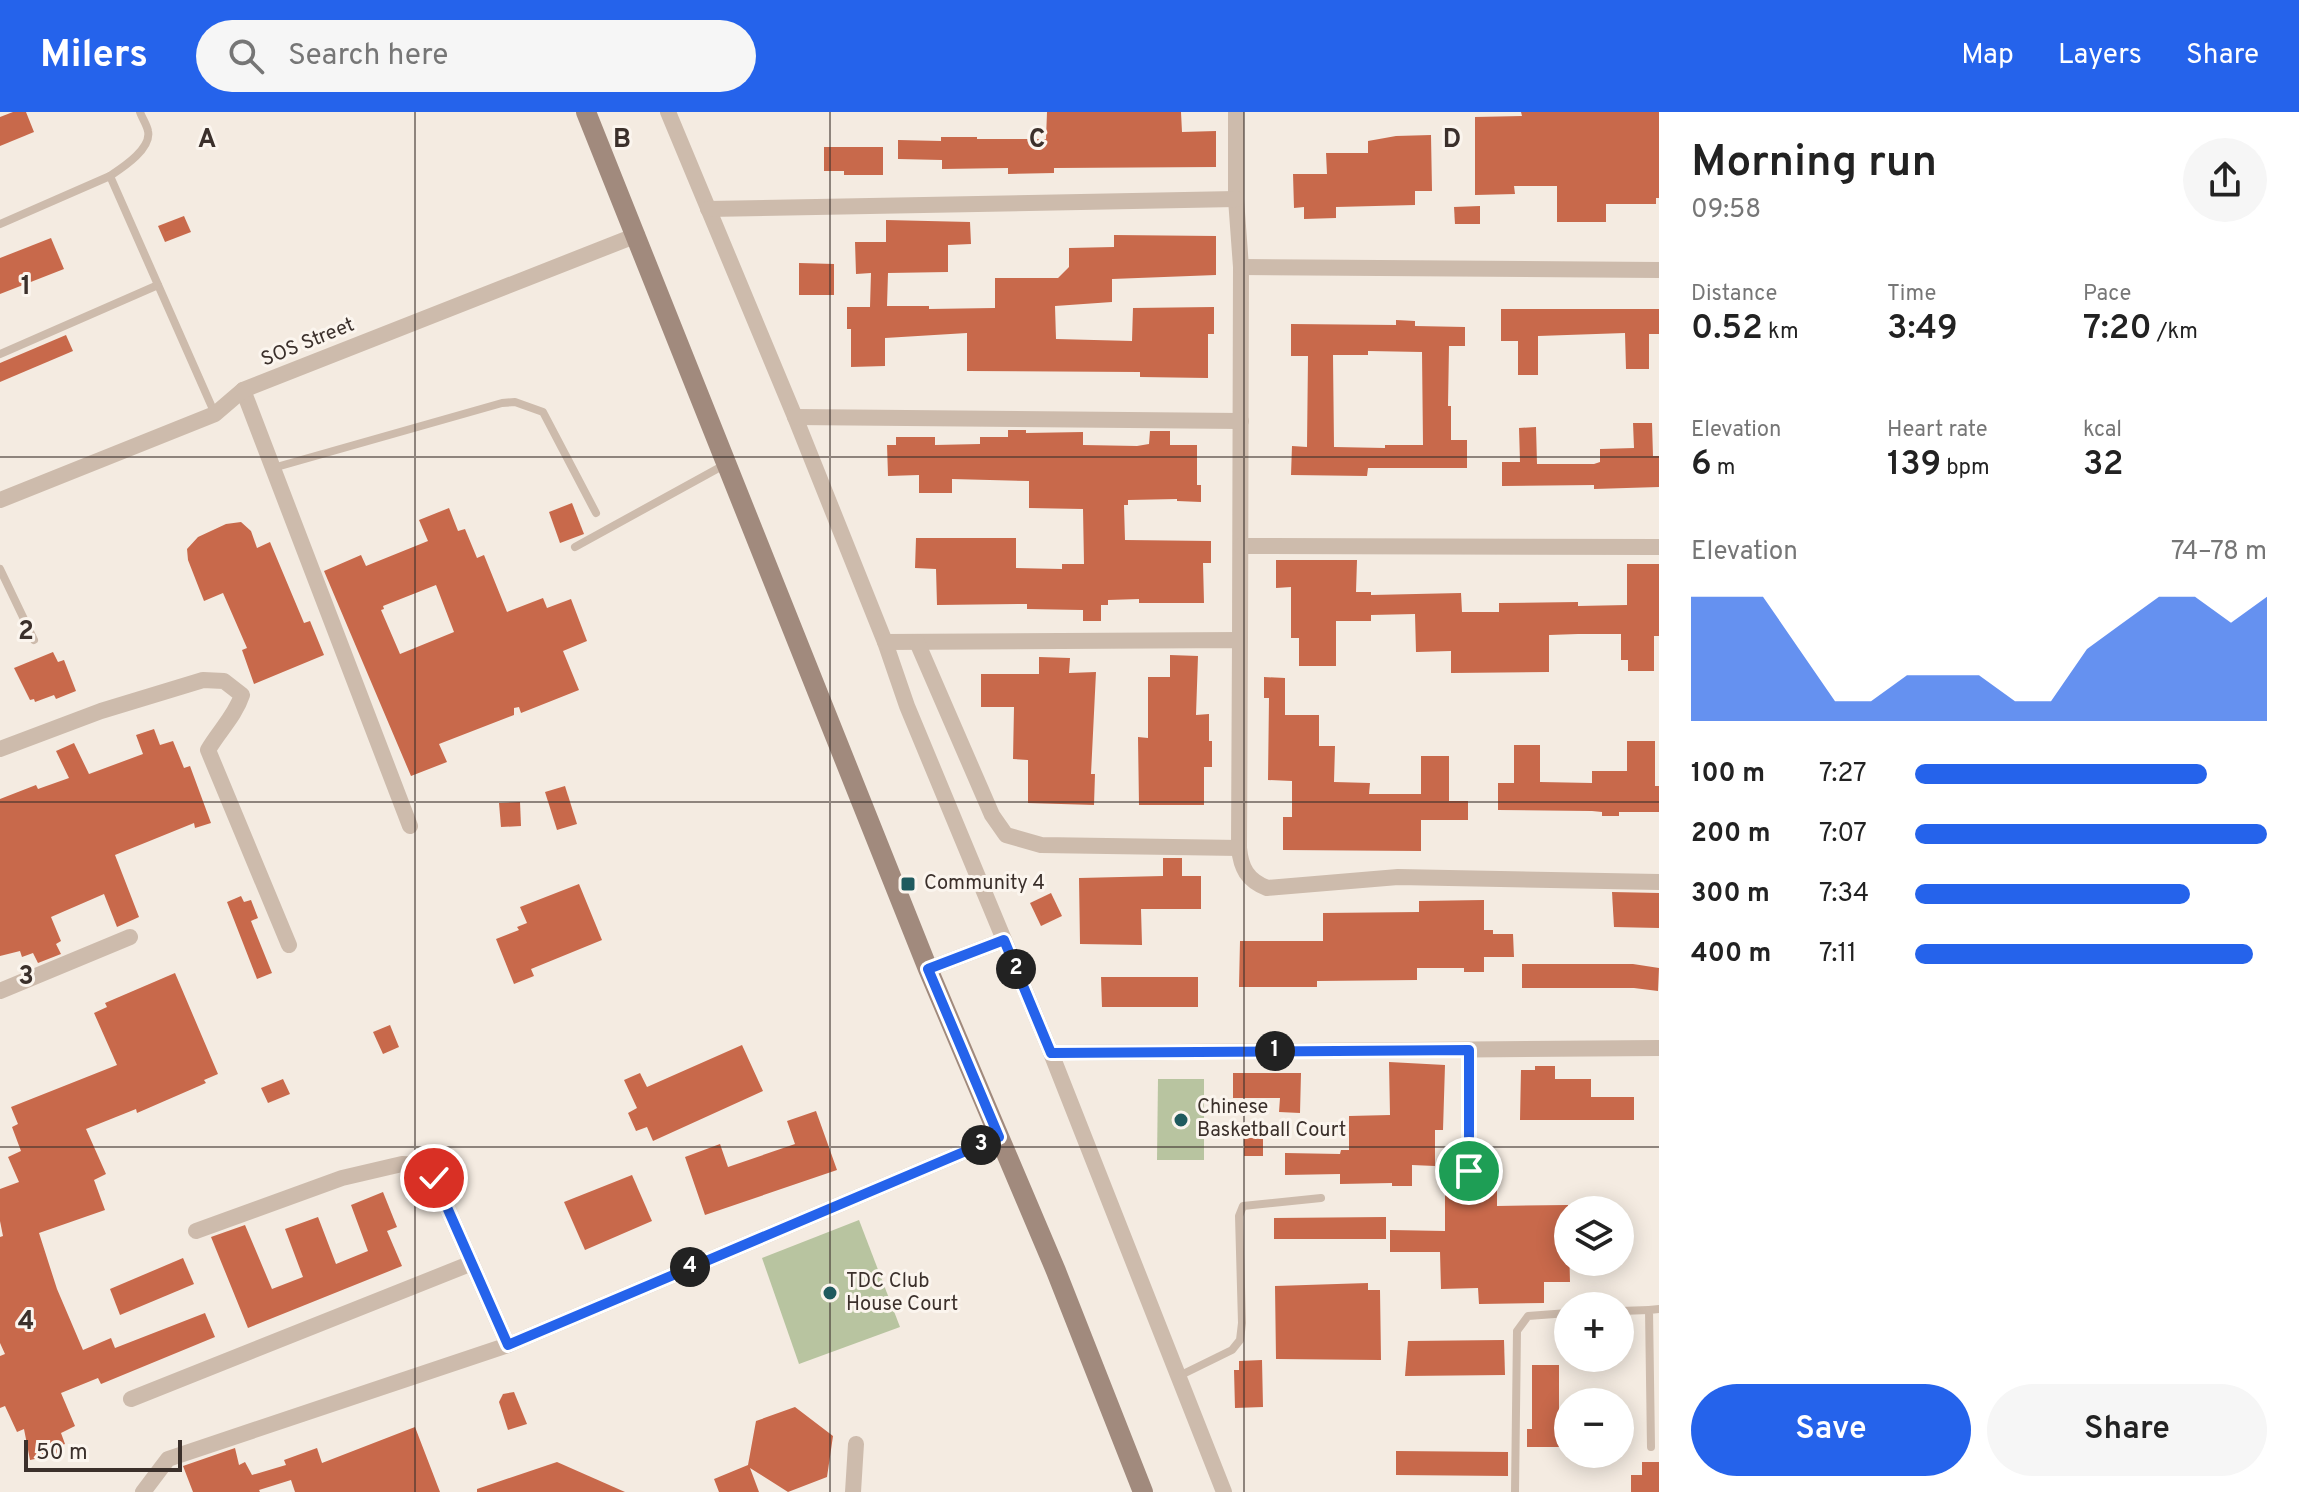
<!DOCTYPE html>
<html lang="en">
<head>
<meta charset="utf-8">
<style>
  body { margin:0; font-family:Overpass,sans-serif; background:#f6f6f6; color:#222; height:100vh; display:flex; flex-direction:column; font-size:30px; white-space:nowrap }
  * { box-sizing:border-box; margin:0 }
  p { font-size:26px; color:#767676 }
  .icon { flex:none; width:44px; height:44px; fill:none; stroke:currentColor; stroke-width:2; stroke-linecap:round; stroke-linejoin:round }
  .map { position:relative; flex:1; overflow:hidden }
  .side { display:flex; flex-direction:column; background:#fff; width:640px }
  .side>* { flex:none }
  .buttons { position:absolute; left:1554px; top:1084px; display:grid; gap:16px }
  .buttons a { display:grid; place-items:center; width:80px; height:80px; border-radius:50%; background:#fff; box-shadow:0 4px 20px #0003; font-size:40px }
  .scale { position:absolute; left:24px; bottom:20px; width:158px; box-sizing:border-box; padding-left:8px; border:4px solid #3b302b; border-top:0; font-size:22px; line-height:28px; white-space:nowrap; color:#3b302b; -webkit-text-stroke:6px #fbf5ee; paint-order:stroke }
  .pin { position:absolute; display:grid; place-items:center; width:68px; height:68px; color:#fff; margin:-34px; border:4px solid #fff; border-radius:50%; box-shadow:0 2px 8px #0007 }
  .km { position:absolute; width:40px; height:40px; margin:-20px; border-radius:50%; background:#222; color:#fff; font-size:22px; line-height:40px; text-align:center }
  .round { display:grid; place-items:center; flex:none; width:84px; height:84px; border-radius:42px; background:#f6f6f6 }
  .headline { display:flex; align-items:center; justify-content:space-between; height:136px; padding:0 32px }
  h1 { font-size:44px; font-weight:600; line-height:60px }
  .stats { display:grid; grid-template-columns:repeat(3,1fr); gap:12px; height:136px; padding:8px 32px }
  .stats div { display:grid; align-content:center }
  .stats b { font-size:34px; font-weight:600 }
  .stats small { font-size:22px; font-weight:400 }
  .stats p { font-size:22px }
  .chart { height:224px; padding:16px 32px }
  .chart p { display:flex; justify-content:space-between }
  .chart svg { width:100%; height:144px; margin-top:8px; fill:#2563eb; opacity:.7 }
  .action { display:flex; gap:16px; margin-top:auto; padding:16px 32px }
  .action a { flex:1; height:92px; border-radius:48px; background:#2563eb; color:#fff; font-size:32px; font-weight:600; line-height:92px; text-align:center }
  .action a+a { background:#f6f6f6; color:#222 }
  ul { padding:0 32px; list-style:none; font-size:26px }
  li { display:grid; grid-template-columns:128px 96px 1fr; align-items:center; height:60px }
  li i { height:20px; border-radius:10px; background:#2563eb }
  header { display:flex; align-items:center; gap:48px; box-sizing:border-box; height:112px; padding:0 40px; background:#2563eb; color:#fff }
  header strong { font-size:38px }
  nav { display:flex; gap:44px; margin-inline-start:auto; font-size:28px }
  .search { width:560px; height:72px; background:#f6f6f6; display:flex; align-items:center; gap:20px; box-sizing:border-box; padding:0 28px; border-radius:44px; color:#767676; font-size:30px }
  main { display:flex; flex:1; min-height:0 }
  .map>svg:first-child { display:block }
</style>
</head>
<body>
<header>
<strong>Milers</strong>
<div class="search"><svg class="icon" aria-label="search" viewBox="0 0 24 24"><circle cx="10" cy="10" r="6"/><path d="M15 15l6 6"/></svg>Search here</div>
<nav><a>Map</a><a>Layers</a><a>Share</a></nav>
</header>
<main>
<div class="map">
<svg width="1659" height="1380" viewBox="0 0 1659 1380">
  <rect width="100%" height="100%" fill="#f4ebe1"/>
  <g fill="#b8c4a0">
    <polygon points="1158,967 1204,967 1204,1048 1157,1048"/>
    <polygon points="859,1108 900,1215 799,1252 762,1146"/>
  </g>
  <g fill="#c8694b" fill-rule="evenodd">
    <polygon points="13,0 26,0 34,20 0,34 0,5"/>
    <polygon points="1047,0 1181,0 1182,20 1216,19 1216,55 1054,56 1054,61 1008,62 1008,56 942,57 942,48 898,47 898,28 941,29 941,25 977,25 977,27 1046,27"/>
    <polygon points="1521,0 1659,0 1659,86 1656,86 1656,92 1606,92 1606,110 1557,110 1557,74 1514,74 1515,82 1475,83 1475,5 1522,4"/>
    <polygon points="1431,23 1432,79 1415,79 1415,93 1336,95 1336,106 1304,107 1304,95 1294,96 1293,62 1327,62 1326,41 1368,41 1368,29 1396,24"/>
    <polygon points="824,35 883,35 883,63 844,63 844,59 824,59"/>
    <polygon points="1480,94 1480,112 1455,112 1454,95"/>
    <polygon points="184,104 191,120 165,130 158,114"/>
    <polygon points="886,108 970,110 971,132 948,133 948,160 888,161 887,194 929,194 929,197 995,196 995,166 1058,166 1069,155 1069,136 1114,135 1114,123 1216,124 1216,163 1112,167 1112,190 1055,194 1056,227 1132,229 1133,196 1214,195 1214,222 1208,222 1208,266 1140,265 1140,260 967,259 967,221 885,226 885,254 851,255 851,217 847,217 847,195 870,195 871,161 856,162 855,130 886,130"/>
    <polygon points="51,126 64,157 0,182 0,146"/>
    <polygon points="799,151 834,152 834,183 799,183"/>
    <polygon points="1501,197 1659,197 1659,222 1649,222 1649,257 1626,257 1625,221 1538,224 1538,263 1518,263 1518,229 1501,229"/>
    <path d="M 1396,208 L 1415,209 L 1415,214 L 1465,215 L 1465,234 L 1449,234 L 1448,294 L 1451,294 L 1451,328 L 1467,328 L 1467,356 L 1368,356 L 1367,364 L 1291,363 L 1292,334 L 1307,335 L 1308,244 L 1291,244 L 1291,212 L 1396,213 ZM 1368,239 L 1422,240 L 1423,333 L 1385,333 L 1385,336 L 1334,335 L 1333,243 L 1368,243 Z"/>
    <polygon points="66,223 73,239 0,270 0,251"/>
    <polygon points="1633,311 1652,311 1653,344 1659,344 1659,375 1594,377 1594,373 1502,374 1502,350 1520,350 1519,316 1536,315 1537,352 1594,352 1600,350 1600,337 1634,336"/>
    <polygon points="1008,318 1026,318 1026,321 1083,320 1083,333 1137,334 1149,332 1150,319 1170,319 1170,333 1197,333 1197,373 1201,373 1201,390 1177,389 1177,387 1128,388 1128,393 1124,393 1125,428 1211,429 1211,451 1203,451 1204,491 1139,491 1139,487 1108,488 1108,493 1101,493 1101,509 1083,509 1083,498 1027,497 1027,492 937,493 936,457 915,456 916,426 1016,426 1016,456 1062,457 1062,452 1084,452 1083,397 1029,396 1029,369 952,367 952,381 919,381 919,363 888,364 887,333 896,333 896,325 935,325 935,333 980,332 980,325 1008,325"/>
    <polygon points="572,391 584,422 560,431 549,400"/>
    <path d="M 449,396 L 458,419 L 465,417 L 477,446 L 484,443 L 507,500 L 543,486 L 547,496 L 571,487 L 587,529 L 563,539 L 579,578 L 521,601 L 519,595 L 514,596 L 514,603 L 439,632 L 447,650 L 411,664 L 324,459 L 361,443 L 366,454 L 428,429 L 419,408 ZM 436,473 L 454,520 L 400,542 L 381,498 L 384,497 L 383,494 Z"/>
    <polygon points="241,410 251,419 257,436 270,430 304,511 310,509 324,543 254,572 242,538 247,536 223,481 204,489 188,448 187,437 198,425 226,412"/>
    <polygon points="1276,448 1357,448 1356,480 1371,480 1371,483 1461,481 1462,500 1499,500 1499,491 1578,490 1578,494 1627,493 1627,452 1659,452 1659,524 1654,524 1654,559 1628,559 1628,548 1621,548 1621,522 1578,522 1549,523 1549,560 1451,561 1451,539 1416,540 1415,502 1371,503 1371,509 1336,509 1336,554 1299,554 1299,526 1291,526 1291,475 1276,476"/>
    <polygon points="53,540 58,550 64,548 76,579 56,587 54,583 35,590 34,587 30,588 14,556"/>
    <polygon points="1170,543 1198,544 1196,603 1209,602 1209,629 1212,629 1212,655 1204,655 1204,693 1139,693 1138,625 1148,626 1148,565 1170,565"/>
    <polygon points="1039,545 1070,546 1069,561 1096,560 1091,662 1095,662 1094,693 1028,691 1028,648 1013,647 1014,595 981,595 981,562 1039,562"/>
    <polygon points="1264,565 1285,566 1285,603 1319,603 1319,634 1335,634 1334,670 1370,671 1369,682 1421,682 1421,644 1449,644 1449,689 1468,689 1468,708 1421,708 1421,739 1283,738 1283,705 1292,705 1292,669 1268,668 1269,586 1264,586"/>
    <polygon points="154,617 160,633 173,629 184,656 190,654 211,711 195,716 194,711 115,743 139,805 117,815 104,782 51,805 61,829 56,832 61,842 38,851 33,841 22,845 20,839 0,844 0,687 36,673 38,677 69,666 56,639 74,631 89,662 143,642 136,623"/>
    <polygon points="1627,629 1655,629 1655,674 1659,674 1659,700 1619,700 1619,704 1602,704 1602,700 1592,699 1498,698 1498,671 1514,671 1514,633 1540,633 1540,670 1592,671 1592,659 1627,659"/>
    <polygon points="565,674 577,712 557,718 545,680"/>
    <polygon points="520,690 521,714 501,715 499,691"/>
    <polygon points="1163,746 1182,746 1182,764 1201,764 1201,797 1141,797 1142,833 1080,832 1079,766 1163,764"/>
    <polygon points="579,772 602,828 531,857 534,864 514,872 496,827 519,818 517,815 527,811 520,795"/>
    <polygon points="1612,780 1659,781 1659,816 1614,815"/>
    <polygon points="1051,781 1062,804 1041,814 1030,791"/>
    <polygon points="241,784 244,790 251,788 258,806 251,809 272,861 257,867 227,790"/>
    <polygon points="1484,788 1484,818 1493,818 1493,822 1513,822 1514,845 1484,845 1484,860 1464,860 1464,856 1417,856 1417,868 1317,869 1317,875 1239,875 1240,829 1323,829 1323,801 1419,800 1419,789"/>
    <polygon points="1522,852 1633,852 1659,856 1658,879 1634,876 1522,876"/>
    <polygon points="175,861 218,962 204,968 206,971 137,1001 136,997 86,1017 106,1062 94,1068 105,1098 39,1121 57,1177 83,1238 111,1226 115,1236 205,1201 215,1225 101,1272 98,1266 61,1281 75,1314 61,1321 65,1332 57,1335 60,1342 30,1348 24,1317 17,1320 5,1294 0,1296 0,1244 5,1242 0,1231 0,1125 3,1124 0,1109 0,1077 19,1070 8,1045 21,1039 12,1015 18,1012 11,995 117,953 94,901 107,895 105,891"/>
    <polygon points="1101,865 1198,865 1198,895 1102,895"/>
    <polygon points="390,913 399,935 383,942 373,920"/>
    <polygon points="742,933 763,979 653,1029 647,1015 636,1019 628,1001 637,996 624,968 640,961 647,975"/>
    <polygon points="1389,950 1445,953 1443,1018 1435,1018 1435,1054 1412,1053 1412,1074 1392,1074 1392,1071 1340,1072 1340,1062 1285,1063 1285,1041 1340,1042 1341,1038 1349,1038 1349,1004 1390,1003"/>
    <polygon points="1535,954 1555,954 1555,967 1591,967 1591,985 1634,985 1634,1008 1520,1008 1521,958 1535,958"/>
    <polygon points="1233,961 1301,961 1300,1001 1279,1000 1280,986 1233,986"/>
    <polygon points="283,967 290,982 268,991 261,976"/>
    <polygon points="816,999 837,1058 705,1103 685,1045 720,1032 728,1055 795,1032 787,1009"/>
    <rect x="1244" y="1026" width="19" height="18"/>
    <polygon points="632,1063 652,1109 585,1138 564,1090"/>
    <polygon points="1445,1074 1497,1075 1497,1094 1568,1093 1570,1170 1544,1170 1544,1191 1479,1192 1478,1176 1441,1177 1440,1140 1390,1140 1390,1118 1445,1119"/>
    <polygon points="383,1080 397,1115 387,1119 402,1154 248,1216 211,1125 245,1113 272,1177 303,1165 285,1117 318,1105 336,1152 368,1139 351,1093"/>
    <polygon points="1386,1105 1386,1127 1274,1127 1274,1106"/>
    <polygon points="183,1146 194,1172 120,1203 110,1177"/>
    <polygon points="1368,1171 1368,1178 1380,1178 1381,1248 1276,1247 1275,1174"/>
    <polygon points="1504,1228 1505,1263 1405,1264 1408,1229"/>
    <polygon points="1262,1248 1263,1295 1235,1296 1234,1258 1239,1258 1239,1249"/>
    <polygon points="1532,1253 1559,1253 1559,1335 1527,1335 1527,1317 1532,1317"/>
    <polygon points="514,1280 527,1312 508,1318 499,1290 503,1282"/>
    <polygon points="795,1295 833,1324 827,1365 788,1380 750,1356 759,1380 719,1380 714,1367 748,1353 756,1309"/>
    <polygon points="415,1315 440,1380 295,1380 291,1368 259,1378 260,1380 193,1380 183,1354 235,1336 239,1353 245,1350 252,1363 286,1353 284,1348 317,1336 322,1351"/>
    <polygon points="1396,1339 1508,1340 1508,1364 1396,1363"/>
    <polygon points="557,1350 625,1380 477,1380 477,1377"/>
    <polygon points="1642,1350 1659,1350 1659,1380 1631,1380 1631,1363 1642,1363"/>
  </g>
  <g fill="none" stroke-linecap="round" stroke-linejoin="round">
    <g stroke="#cdbbac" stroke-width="8">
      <polyline points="110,64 215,302"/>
      <path d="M 0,112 L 110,64 C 122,56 152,37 148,19 C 147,13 142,6 140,0"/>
      <polyline points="0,242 158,173"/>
      <polyline points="273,356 502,291 515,290 543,300 596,401"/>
      <polyline points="575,435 726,352"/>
      <polyline points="0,457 34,528"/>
      <polyline points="1469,1059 1469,938"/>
      <polyline points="1620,1199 1649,1198"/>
      <polyline points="1179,1264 1232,1238 1240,1228 1242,1211 1239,1104 1243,1094 1321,1086"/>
      <polyline points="1651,1335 1649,1198 1659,1197"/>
      <polyline points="1515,1380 1517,1219 1528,1204 1568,1201"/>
    </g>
    <g stroke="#cdbbac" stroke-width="16">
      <polyline points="668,0 795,305 885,530 907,594 1051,941 1224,1380"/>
      <polyline points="1236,0 1236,87 1241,155 1240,528"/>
      <polyline points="708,97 1236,87"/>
      <polyline points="1241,155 1659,158"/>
      <polyline points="243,278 410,714"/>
      <polyline points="795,305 1241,309"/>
      <polyline points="0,388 215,302 243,278 637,123"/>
      <polyline points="1241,434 1659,435"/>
      <path d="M 885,530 L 1240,528 L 1239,736 C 1241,756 1247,768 1267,776 L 1398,765 L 1659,770"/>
      <polyline points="917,530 992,703 1006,723 1041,733 1239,736"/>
      <path d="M 0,637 L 101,599 L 203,568 L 224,569 L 242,583 C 235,604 219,619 208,638 L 289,833"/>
      <polyline points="928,857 1004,828"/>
      <polyline points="0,879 130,825"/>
      <polyline points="1051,941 1659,936"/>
      <polyline points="196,1119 342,1066 402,1052 421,1053 434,1066 508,1233"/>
      <polyline points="131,1287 472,1151"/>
      <polyline points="143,1380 168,1347 508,1233 999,1025"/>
      <polyline points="853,1380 856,1332"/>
    </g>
    <polyline stroke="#a18a7d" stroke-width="20" points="586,0 928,857 1056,1159 1143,1380"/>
  </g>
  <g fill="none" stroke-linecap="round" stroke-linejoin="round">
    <defs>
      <polyline id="route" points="434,1066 508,1233 999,1025 928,857 1004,828 1051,941 1469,938 1469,1059"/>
    </defs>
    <use href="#route" stroke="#fff" stroke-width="16"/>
    <use href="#route" stroke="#2563eb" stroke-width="10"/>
  </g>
  <path fill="none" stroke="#3b302b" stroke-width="2" stroke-opacity="0.55" d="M 415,0 L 415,1380M 830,0 L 830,1380M 1244,0 L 1244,1380M 0,345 L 1659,345M 0,690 L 1659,690M 0,1035 L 1659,1035"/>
  <g fill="#1f5a5e" stroke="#fbf5ee" stroke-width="3">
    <rect x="900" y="764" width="16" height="16" rx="4"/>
    <circle cx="1181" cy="1008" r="8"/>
    <circle cx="830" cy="1181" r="8"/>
  </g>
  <g text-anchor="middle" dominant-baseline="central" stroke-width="6" stroke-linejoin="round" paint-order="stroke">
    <g font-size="20" fill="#3b302b" stroke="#fbf5ee">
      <text transform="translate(308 231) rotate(-22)">SOS Street</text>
    </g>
    <g font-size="20" fill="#3b302b" stroke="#fbf5ee" text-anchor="start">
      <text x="924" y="772">Community 4</text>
      <text x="1197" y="996">Chinese<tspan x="1197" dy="23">Basketball Court</tspan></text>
      <text x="846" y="1170">TDC Club<tspan x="846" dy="23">House Court</tspan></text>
    </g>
  </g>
  <g font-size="26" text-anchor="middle" font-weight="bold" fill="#3b302b" stroke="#fbf5ee" stroke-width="6" stroke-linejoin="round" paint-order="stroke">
    <text x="207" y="35">A</text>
    <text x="622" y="35">B</text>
    <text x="1037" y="35">C</text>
    <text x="1452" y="35">D</text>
    <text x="26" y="182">1</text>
    <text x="26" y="527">2</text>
    <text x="26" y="872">3</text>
    <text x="26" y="1217">4</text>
  </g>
</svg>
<div class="buttons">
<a><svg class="icon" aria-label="layers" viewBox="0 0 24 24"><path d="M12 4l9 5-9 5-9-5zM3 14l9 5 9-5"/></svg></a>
<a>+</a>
<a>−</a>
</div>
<div class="scale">50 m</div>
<div class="pin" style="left:1469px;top:1059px;background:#1e9e55"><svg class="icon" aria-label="arrive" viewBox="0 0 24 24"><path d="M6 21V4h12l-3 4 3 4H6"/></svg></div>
<div class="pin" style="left:434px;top:1066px;background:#d93025"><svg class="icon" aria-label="check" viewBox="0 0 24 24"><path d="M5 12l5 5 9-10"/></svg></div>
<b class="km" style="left:1275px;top:939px">1</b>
<b class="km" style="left:1016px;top:857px">2</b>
<b class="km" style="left:981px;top:1033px">3</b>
<b class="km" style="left:690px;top:1155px">4</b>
</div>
<section class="side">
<div class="headline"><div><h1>Morning run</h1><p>09:58</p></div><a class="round"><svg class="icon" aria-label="share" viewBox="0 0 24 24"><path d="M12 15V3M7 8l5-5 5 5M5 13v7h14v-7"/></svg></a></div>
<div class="stats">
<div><p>Distance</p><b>0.52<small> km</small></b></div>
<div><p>Time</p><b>3:49</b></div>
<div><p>Pace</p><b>7:20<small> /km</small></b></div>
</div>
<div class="stats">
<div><p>Elevation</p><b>6<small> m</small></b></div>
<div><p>Heart rate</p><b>139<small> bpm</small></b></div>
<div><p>kcal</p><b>32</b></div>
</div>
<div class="chart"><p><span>Elevation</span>74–78 m</p>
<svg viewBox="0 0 160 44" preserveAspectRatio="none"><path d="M0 44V6L10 6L20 6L30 22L40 38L50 38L60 30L70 30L80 30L90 38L100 38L110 22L120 14L130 6L140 6L150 14L160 6V44z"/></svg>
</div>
<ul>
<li><b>100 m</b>7:27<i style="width:83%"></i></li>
<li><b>200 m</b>7:07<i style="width:100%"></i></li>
<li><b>300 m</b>7:34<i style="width:78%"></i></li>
<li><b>400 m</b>7:11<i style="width:96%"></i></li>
</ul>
<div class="action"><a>Save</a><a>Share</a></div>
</section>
</main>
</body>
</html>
